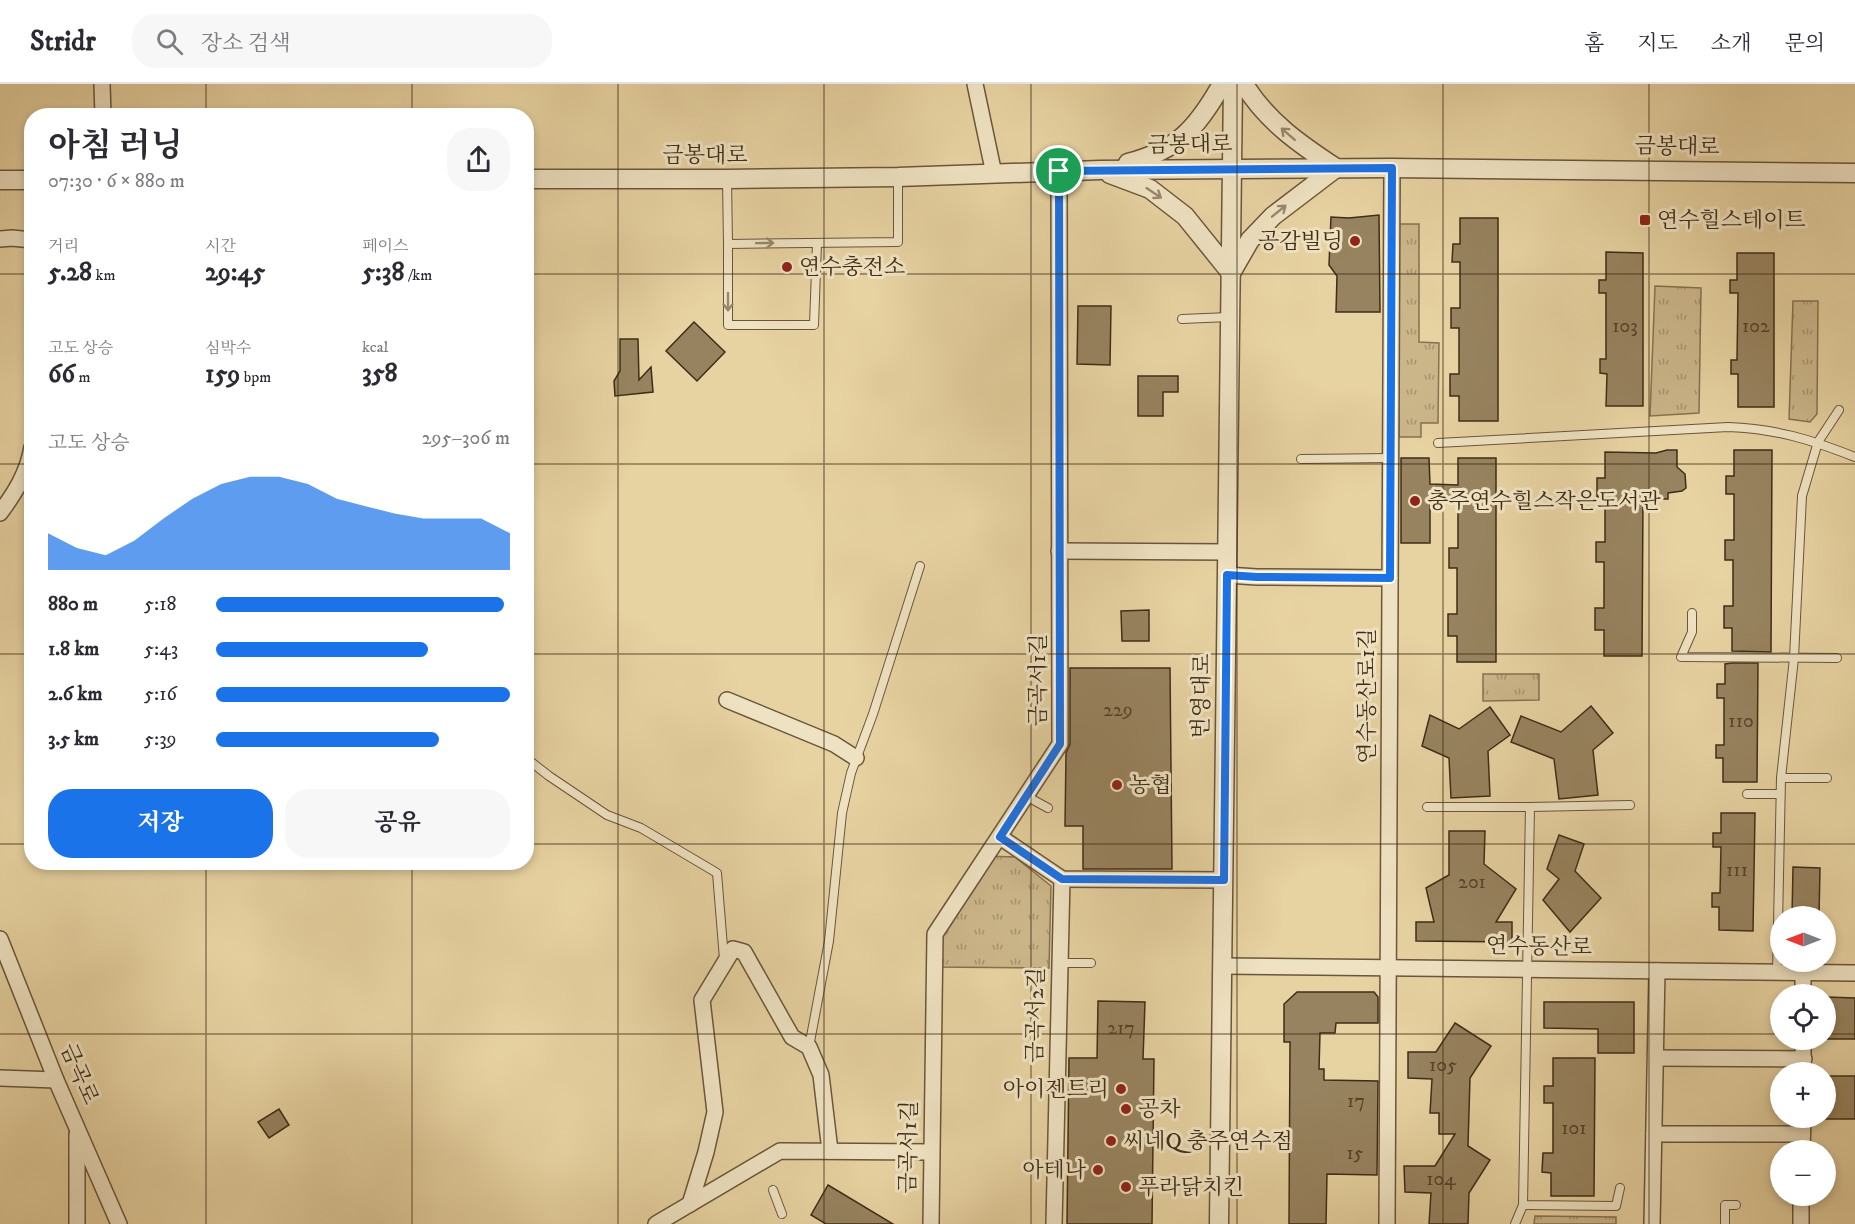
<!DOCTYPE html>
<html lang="ko">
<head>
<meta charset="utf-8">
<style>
  body { margin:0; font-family:"IM FELL DW Pica","Noto Serif KR",serif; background:#f7f7f7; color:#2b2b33; height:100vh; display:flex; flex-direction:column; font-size:22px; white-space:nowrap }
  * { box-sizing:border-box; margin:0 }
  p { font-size:20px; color:#7c7c81 }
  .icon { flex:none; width:33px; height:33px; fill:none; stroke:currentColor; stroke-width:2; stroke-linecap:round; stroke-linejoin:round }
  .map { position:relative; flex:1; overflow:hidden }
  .panel { position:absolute; left:24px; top:24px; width:510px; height:762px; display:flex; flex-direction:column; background:#fff; border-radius:24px; box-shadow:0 3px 9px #0003 }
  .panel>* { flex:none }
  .needle { width:39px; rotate:270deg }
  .fabs { position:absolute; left:1770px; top:822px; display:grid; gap:12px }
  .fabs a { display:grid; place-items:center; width:66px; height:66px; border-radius:50%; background:#fff; box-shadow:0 3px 9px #0003; font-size:30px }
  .pin { position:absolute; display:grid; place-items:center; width:51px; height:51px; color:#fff; margin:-26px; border:3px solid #fff; border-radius:50%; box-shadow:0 2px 6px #0007 }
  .round { display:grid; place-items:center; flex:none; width:63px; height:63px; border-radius:24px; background:#f7f7f7 }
  .summary { display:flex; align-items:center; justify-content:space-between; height:102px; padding:0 24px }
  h1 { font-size:33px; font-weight:700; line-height:45px }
  .figures { display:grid; grid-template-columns:repeat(3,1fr); gap:9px; height:102px; padding:6px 24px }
  .figures div { display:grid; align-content:center }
  .figures b { font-size:26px; font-weight:700 }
  .figures small { font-size:16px; font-weight:400 }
  .figures p { font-size:16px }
  .chart { height:168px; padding:12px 24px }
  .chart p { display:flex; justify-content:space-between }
  .chart svg { width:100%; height:108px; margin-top:6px; fill:#1a73e8; opacity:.7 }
  .action { display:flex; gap:12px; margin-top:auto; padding:12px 24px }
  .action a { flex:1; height:69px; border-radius:24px; background:#1a73e8; color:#fff; font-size:24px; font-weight:700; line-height:69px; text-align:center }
  .action a+a { background:#f7f7f7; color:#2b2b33 }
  ul { padding:0 24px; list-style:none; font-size:20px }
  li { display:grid; grid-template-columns:96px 72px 1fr; align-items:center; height:45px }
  li i { height:15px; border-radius:8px; background:#1a73e8 }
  header { display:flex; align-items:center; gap:36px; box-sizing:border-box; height:84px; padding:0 30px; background:#fff; border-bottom:2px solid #e1e1e2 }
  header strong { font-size:28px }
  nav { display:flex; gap:33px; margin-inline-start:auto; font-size:21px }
  .search { width:420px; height:54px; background:#f7f7f7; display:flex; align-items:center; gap:15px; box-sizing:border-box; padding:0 21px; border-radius:24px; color:#7c7c81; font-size:22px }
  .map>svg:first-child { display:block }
</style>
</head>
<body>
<header>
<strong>Stridr</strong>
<div class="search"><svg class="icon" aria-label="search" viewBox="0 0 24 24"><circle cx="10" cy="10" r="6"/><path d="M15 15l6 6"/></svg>장소 검색</div>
<nav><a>홈</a><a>지도</a><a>소개</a><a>문의</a></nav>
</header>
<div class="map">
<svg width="1855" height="1140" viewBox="0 0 1855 1140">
  <defs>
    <pattern id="park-tufts" width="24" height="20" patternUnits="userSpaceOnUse" patternTransform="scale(1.5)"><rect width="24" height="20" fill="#cbb68a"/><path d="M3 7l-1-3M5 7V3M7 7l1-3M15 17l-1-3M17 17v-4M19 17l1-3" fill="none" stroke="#a69470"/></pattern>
  </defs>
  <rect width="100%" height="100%" fill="#e7d2a1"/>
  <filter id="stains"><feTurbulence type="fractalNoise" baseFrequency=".00333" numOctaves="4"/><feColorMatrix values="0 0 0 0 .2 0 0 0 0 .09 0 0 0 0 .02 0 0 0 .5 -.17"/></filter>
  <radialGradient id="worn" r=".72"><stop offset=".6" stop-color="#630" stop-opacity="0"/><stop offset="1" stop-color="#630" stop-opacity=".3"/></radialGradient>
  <g fill="url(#park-tufts)" stroke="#867250" stroke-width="1.5">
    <polygon points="1399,140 1419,140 1419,258 1439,259 1438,339 1421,339 1421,353 1399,353"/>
    <polygon points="1655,202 1701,204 1699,329 1650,332"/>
    <polygon points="1793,217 1818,217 1817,330 1810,338 1789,335"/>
    <polygon points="1483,590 1539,590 1539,616 1483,617"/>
    <polygon points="987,772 1015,773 1051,802 1049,884 934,883 935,850"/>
    <polygon points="1535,1132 1616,1133 1616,1140 1534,1140"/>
  </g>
  <g fill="#97835f" stroke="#402d17" stroke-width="1.5">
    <polygon points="1379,131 1380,228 1336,228 1337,192 1329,181 1331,133 1349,134"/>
    <polygon points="1460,134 1498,134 1498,337 1459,337 1459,312 1450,312 1450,290 1459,290 1459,244 1451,244 1451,224 1460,224 1460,178 1452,178 1453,160 1460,160"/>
    <polygon points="1606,168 1643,169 1643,322 1606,322 1607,290 1600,289 1600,275 1606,275 1606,209 1599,209 1599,196 1606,196"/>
    <polygon points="1737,169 1774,169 1774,323 1738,323 1738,290 1731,290 1731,276 1737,276 1738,209 1730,209 1730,196 1737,196"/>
    <polygon points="1078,222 1111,222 1110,281 1077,280"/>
    <polygon points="694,238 725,268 697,297 666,267"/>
    <polygon points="620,255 638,255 639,296 651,283 653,308 615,312 614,297 620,287"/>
    <polygon points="1138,292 1178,292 1178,308 1163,308 1163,332 1138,332"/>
    <polygon points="1667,366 1677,366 1677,383 1685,390 1686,404 1682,407 1668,409 1668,415 1643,415 1642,572 1604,572 1604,546 1595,546 1595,524 1604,524 1604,478 1596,478 1596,458 1605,458 1605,413 1597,413 1597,394 1605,394 1605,368 1656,369"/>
    <polygon points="1734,366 1772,366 1771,568 1732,567 1732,544 1724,544 1724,522 1733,522 1733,476 1725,476 1725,456 1734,456 1734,410 1726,410 1726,392 1734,392"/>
    <polygon points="1401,374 1429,374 1430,400 1458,401 1458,374 1496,374 1496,578 1457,578 1457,552 1448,552 1448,530 1457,530 1457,484 1449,484 1449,464 1458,464 1458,419 1430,419 1430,459 1401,459"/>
    <polygon points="1149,526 1149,557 1122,557 1121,527"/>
    <polygon points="1732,579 1758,579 1757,698 1723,698 1723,674 1716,674 1716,661 1724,661 1724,614 1717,614 1717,600 1725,600 1725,580"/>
    <polygon points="1070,584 1170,584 1172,785 1083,785 1083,742 1065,742 1066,669 1070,660"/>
    <polygon points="1591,622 1613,649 1593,666 1598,711 1559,715 1554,675 1511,658 1521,632 1561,648"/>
    <polygon points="1490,623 1510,651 1488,667 1490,712 1451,714 1449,674 1422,662 1430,631 1459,645"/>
    <polygon points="1721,729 1755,729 1753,847 1719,846 1719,823 1712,823 1712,809 1720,809 1721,763 1713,763 1713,749 1721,749"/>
    <polygon points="1449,747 1485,747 1484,780 1516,805 1496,838 1512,838 1512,858 1416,857 1416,838 1434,838 1426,804 1449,791"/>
    <polygon points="1559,751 1584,760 1575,787 1601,814 1570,848 1543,816 1559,795 1547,785"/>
    <polygon points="1793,783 1820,784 1819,832 1792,832"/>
    <polygon points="1297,908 1374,908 1378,913 1378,939 1336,939 1335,949 1320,949 1319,985 1324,985 1324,996 1378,997 1377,1091 1327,1090 1326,1140 1289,1140 1290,958 1284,958 1284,920"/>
    <polygon points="1826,913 1855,914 1855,955 1826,955"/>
    <polygon points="1098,917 1145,918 1143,975 1154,975 1152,1140 1067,1140 1069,974 1097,974"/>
    <polygon points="1544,918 1634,918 1634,969 1598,969 1598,945 1544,944"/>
    <polygon points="1455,939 1491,962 1470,994 1468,1062 1490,1076 1469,1109 1468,1140 1429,1140 1431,1109 1405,1108 1404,1082 1435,1082 1455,1050 1439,1050 1439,1029 1430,1029 1432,995 1408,994 1408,968 1436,968"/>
    <polygon points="1553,974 1595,974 1594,1112 1551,1112 1551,1089 1542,1088 1543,1069 1553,1069 1553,1019 1544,1019 1544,1002 1553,1002"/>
    <polygon points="1827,992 1855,992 1855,1035 1826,1035"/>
    <polygon points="279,1025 289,1041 269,1054 258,1038"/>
    <polygon points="828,1101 893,1140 826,1140 811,1131"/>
  </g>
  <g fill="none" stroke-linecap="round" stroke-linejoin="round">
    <defs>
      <g id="service">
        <polyline points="727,95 728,160 898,158 898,93"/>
        <polyline points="728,160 728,241 814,241 817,159"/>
        <polyline points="1182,235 1229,233"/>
        <path d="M 1438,359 L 1728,343 C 1777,345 1809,355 1855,373"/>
        <polyline points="1301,375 1391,374"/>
        <polyline points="1692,529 1692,548 1681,573 1837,574"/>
        <polyline points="526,674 549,692 607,731 641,744 717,789 724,875"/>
        <polyline points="1781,694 1827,694"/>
        <polyline points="1747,710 1780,710"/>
        <polyline points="1026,712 1048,724"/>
        <polyline points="1427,723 1530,723 1523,1121 1616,1122 1620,1104"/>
        <polyline points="1530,723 1630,721"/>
        <polyline points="1060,879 1091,879"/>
        <polyline points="1777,889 1781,694 1794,574 1802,412 1818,358 1839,326"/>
        <polyline points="809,963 829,857 842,729 851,689 873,630 920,482"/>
        <polyline points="773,1106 782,1130"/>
        <polyline points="1515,1140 1523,1121"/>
        <polyline points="1725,1140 1725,1121 1736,1121"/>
      </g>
      <g id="minor">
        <polyline points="102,0 103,32"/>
        <polyline points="975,0 994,90"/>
        <polyline points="0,155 12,154 32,156"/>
        <path d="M 0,429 C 15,409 28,388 32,363"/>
        <polyline points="1059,467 1228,468"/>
        <polyline points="1227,491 1257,493 1390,494"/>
        <polyline points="727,616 834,660 856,674"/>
        <polyline points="1000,753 1062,795 1224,796"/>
        <polyline points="0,855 56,996 119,1140"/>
        <polyline points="1223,882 1855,889"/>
        <polyline points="1803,889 1803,910"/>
        <polyline points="1656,974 1804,975"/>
        <polyline points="1803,988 1803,956"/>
        <polyline points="0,994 56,996"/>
        <polyline points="1654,1050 1802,1050"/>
        <polyline points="1802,1066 1803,1034"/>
        <polyline points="690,1120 706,1068 715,1028 702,916 733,865 744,868 792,953 809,963 821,991 830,1067"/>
        <polyline points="77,1140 77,1050"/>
        <polyline points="656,1140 780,1067 931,1068"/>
        <polyline points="931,1140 935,850 1060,660 1059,87"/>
        <polyline points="1054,1140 1062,795"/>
        <polyline points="1387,1140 1392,84"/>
        <polyline points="1652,1140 1657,887"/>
        <polyline points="1801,1140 1801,1112"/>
      </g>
      <g id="tertiary">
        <path d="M 1128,79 C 1178,66 1197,44 1222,0"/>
        <path d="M 1110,90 L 1150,105 L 1185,132 L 1231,189 L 1250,156 L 1273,132 L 1336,84 C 1301,61 1266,37 1244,0"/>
        <polyline points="526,95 727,95 898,93 1100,86 1392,84 1855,89"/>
        <polyline points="0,96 32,96"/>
        <polyline points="1219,1140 1233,0"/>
      </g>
    </defs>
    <use href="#service" stroke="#6a563a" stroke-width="10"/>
    <use href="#minor" stroke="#6a563a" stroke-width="18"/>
    <use href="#tertiary" stroke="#6a563a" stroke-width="21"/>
    <use href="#service" stroke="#efe2c2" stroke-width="8"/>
    <use href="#minor" stroke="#efe2c2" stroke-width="15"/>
    <use href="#tertiary" stroke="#efe2c2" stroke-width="18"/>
  </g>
  <defs><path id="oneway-shaft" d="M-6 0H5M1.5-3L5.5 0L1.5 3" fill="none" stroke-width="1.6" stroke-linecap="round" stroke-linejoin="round" transform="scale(1.5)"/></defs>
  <g stroke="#98886c">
    <use href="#oneway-shaft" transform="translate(1288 50) rotate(-139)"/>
    <use href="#oneway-shaft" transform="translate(1154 109) rotate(34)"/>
    <use href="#oneway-shaft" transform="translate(1279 127) rotate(-39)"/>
    <use href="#oneway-shaft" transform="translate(765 159) rotate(-1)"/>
    <use href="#oneway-shaft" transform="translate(728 218) rotate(90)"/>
  </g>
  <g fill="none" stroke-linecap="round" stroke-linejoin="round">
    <defs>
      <polygon id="route" points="1392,84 1390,494 1257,493 1227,491 1224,796 1062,795 1000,753 1060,660 1059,87"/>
    </defs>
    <use href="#route" stroke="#fff" stroke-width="12"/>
    <use href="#route" stroke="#1a73e8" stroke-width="8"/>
  </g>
  <path fill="none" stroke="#402d17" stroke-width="1.5" stroke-opacity="0.55" d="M 206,0 L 206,32M 412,0 L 412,32M 618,0 L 618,1140M 824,0 L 824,1140M 1031,0 L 1031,1140M 1237,0 L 1237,1140M 1443,0 L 1443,1140M 1649,0 L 1649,1140M 0,190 L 32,190M 526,190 L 1855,190M 0,380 L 32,380M 526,380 L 1855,380M 0,570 L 32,570M 526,570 L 1855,570M 0,760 L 32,760M 526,760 L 1855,760M 206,778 L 206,1140M 412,778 L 412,1140M 0,950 L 1780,950M 1826,950 L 1855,950"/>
  <g fill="#8f2418" stroke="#efe2c2" stroke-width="2">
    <rect x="1639" y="130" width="12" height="12" rx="3"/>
    <circle cx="1355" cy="157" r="6"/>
    <circle cx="787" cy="183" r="6"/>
    <circle cx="1415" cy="417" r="6"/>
    <circle cx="1117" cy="701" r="6"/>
    <circle cx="1121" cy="1005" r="6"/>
    <circle cx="1126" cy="1025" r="6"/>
    <circle cx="1111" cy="1057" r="6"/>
    <circle cx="1098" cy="1086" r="6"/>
    <circle cx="1126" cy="1103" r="6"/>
  </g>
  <g text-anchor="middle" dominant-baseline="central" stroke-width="6" stroke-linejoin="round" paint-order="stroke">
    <g font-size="20" fill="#564229">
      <text x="1625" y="242">103</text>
      <text x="1756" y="242">102</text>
      <text x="1118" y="626">229</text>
      <text x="1741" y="637">110</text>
      <text x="1737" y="786">111</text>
      <text x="1472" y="798">201</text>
      <text x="1121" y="944">217</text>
      <text x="1443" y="981">105</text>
      <text x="1356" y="1017">17</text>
      <text x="1574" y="1044">101</text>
      <text x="1355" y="1069">15</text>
      <text x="1441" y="1095">104</text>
    </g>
    <g font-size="22" fill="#402d17" stroke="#efe2c2">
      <text transform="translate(1190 61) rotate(-1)">금봉대로</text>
      <text transform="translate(1677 63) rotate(1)">금봉대로</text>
      <text x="705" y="71">금봉대로</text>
      <text transform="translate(1038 596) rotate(-90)">금곡서1길</text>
      <text transform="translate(1202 612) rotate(-89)">번영대로</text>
      <text transform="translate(1367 612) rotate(-90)">연수동산로1길</text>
      <text transform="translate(1539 863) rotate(1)">연수동산로</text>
      <text transform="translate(1036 931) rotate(-89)">금곡서2길</text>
      <text transform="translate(79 990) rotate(67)">금곡로</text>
      <text transform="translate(909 1063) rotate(-89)">금곡서1길</text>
    </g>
    <g font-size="22" fill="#402d17" stroke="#efe2c2" text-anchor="start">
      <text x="1657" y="136">연수힐스테이트</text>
      <text x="1343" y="157" text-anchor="end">공감빌딩</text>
      <text x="799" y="183">연수충전소</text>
      <text x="1427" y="417">충주연수힐스작은도서관</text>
      <text x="1129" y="701">농협</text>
      <text x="1109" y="1005" text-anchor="end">아이젠트리</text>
      <text x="1138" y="1025">공차</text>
      <text x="1123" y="1057">씨네Q 충주연수점</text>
      <text x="1086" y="1086" text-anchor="end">아테나</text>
      <text x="1138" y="1103">푸라닭치킨</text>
    </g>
  </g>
  <rect width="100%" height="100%" filter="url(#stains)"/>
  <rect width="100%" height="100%" fill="url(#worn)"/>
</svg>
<div class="fabs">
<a><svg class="needle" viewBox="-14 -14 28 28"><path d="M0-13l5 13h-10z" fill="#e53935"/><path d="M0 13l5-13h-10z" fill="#7c7c81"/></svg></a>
<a><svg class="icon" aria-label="locate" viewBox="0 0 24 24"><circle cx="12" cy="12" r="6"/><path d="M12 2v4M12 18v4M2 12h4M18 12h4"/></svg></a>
<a>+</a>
<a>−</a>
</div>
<div class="pin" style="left:1059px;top:87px;background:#1e9e55"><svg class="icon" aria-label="arrive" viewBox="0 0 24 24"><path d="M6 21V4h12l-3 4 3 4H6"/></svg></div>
<section class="panel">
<div class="summary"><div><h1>아침 러닝</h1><p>07:30 · 6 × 880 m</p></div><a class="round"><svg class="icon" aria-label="share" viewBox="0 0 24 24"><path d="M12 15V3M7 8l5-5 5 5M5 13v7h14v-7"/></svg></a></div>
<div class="figures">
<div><p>거리</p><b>5.28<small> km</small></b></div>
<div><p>시간</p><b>29:45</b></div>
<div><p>페이스</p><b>5:38<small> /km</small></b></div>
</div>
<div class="figures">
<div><p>고도 상승</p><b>66<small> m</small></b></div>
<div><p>심박수</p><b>159<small> bpm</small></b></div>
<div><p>kcal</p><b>358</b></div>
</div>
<div class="chart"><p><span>고도 상승</span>295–306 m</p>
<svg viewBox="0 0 160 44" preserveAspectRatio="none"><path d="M0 44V29L10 35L20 38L30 32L40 23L50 15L60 9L70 6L80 6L90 9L100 15L110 18L120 21L130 23L140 23L150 23L160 29V44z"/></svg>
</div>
<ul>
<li><b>880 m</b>5:18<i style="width:98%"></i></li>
<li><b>1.8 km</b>5:43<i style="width:72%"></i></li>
<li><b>2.6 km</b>5:16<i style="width:100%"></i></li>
<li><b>3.5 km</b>5:39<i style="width:76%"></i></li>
</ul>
<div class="action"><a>저장</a><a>공유</a></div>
</section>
</div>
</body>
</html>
